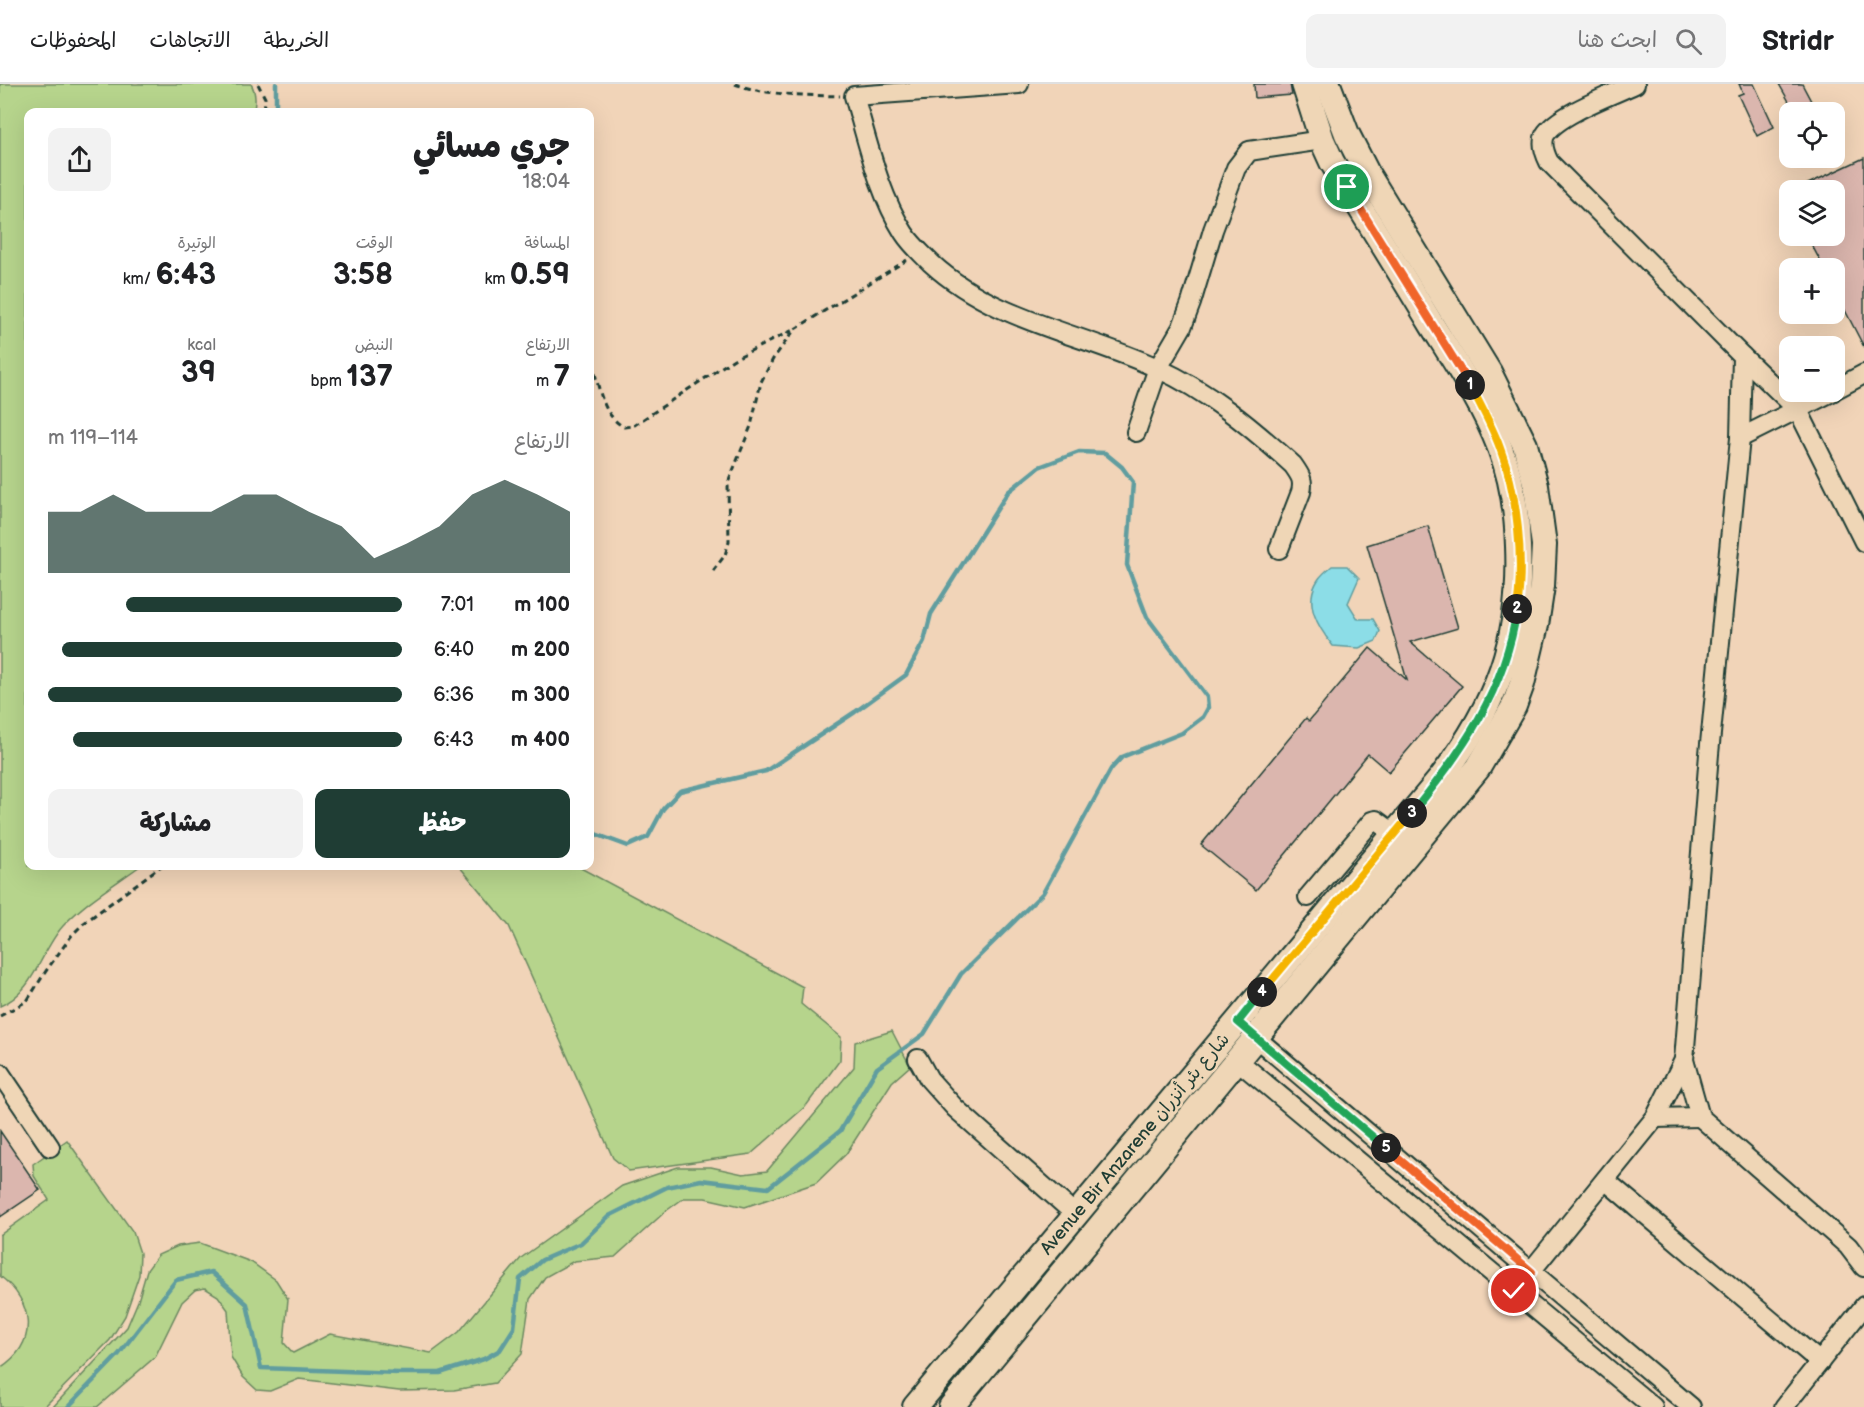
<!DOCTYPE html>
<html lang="ar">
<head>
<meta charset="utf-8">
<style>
  body { margin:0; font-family:"Balsamiq Sans","Playpen Sans Arabic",sans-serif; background:#f2f2f2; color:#202124; direction:rtl; height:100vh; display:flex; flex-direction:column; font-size:22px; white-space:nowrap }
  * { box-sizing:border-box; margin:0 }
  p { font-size:20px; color:#757577 }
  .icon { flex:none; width:33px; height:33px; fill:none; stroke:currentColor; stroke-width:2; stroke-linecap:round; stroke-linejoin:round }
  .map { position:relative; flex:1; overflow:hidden; direction:ltr }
  .sheet { position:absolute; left:24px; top:24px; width:570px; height:762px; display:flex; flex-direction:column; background:#fff; border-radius:12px; box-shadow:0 6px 24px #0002; direction:rtl }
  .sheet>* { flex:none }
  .fabs { position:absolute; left:1779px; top:18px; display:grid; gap:12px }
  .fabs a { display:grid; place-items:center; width:66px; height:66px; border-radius:12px; background:#fff; box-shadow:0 6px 24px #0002; font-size:30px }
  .pin { position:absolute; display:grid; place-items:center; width:51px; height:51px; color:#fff; margin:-26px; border:3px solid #fff; border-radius:50%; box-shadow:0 2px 6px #0007 }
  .km { position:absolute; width:30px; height:30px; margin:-15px; border-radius:50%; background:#222; color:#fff; font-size:16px; line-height:30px; text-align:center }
  .round { display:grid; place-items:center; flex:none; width:63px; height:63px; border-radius:12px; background:#f2f2f2 }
  .summary { display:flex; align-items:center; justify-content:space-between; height:102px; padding:0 24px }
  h1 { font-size:33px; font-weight:800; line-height:45px }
  .figures { display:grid; grid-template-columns:repeat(3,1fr); gap:9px; height:102px; padding:6px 24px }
  .figures div { display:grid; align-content:center }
  .figures b { font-size:30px; font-weight:800 }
  .figures small { font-size:16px; font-weight:400 }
  .figures p { font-size:16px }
  .chart { height:168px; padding:12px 24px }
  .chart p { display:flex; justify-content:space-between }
  .chart svg { width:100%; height:108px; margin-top:6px; fill:#1f3d34; opacity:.7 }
  .button { display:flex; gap:12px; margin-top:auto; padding:12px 24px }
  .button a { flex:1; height:69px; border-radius:12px; background:#1f3d34; color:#fff; font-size:24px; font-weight:800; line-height:69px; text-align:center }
  .button a+a { background:#f2f2f2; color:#202124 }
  ul { padding:0 24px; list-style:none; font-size:20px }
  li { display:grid; grid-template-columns:96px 72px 1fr; align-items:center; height:45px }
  li i { height:15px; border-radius:8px; background:#1f3d34 }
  header { display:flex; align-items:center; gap:36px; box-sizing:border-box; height:84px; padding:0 30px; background:#fff; border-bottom:2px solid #e0e0e0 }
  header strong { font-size:28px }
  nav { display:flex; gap:33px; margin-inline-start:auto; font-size:21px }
  .search { width:420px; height:54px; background:#f2f2f2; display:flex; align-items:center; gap:15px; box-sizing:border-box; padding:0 21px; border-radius:12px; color:#757577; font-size:22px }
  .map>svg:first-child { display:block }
</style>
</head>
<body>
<header>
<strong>Stridr</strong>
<div class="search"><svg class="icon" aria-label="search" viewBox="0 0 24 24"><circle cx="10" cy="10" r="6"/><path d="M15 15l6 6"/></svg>ابحث هنا</div>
<nav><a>الخريطة</a><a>الاتجاهات</a><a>المحفوظات</a></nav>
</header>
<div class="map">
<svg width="1864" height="1323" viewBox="0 0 1864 1323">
  <rect width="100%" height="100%" fill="#f1d4b8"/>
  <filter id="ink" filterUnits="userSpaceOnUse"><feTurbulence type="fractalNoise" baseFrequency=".0167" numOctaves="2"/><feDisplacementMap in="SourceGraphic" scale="12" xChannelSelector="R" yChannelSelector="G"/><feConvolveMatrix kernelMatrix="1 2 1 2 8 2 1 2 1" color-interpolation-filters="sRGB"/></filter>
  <g filter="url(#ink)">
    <g fill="#b6d48c" stroke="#6a8860" stroke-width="1.5">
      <path d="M 0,0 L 251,0 C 256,8 256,20 253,28 L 28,28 L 28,782 L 140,782 C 114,801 85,818 63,842 C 41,866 34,909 0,922 Z"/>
      <polygon points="459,782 577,782 803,903 801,920 841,953 840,976 806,1022 751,1070 629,1087 613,1074 509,842"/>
      <polygon points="892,947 910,982 892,998 846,1070 816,1099 745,1123 705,1114 684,1114 666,1127 615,1173 574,1177 545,1193 530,1215 522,1270 495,1299 454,1306 399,1307 299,1295 270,1307 257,1306 243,1293 231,1273 228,1226 218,1212 205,1204 195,1206 182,1218 155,1273 97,1323 53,1323 127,1243 138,1217 147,1186 158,1171 178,1162 200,1159 251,1178 276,1196 288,1215 284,1259 293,1269 330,1250 431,1269 459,1248 521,1174 622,1102 678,1083 711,1083 743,1090 767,1087 854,983 855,958"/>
      <path d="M 67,1056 L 133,1148 L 140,1169 L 139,1191 L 125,1232 L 110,1256 L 44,1323 L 0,1323 L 0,1284 C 39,1259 34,1218 0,1192 L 0,1151 L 49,1116 L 34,1092 L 33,1080 Z"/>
    </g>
    <path fill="#8cdde7" stroke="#609d9f" stroke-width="1.5" d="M 1332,482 L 1347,482 L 1359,494 L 1348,519 L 1358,535 L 1373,535 L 1380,547 L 1376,557 L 1359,564 L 1333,562 C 1318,543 1303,519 1318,496 C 1321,491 1327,486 1332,482 Z"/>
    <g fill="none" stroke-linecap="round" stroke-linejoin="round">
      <g stroke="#609d9f" stroke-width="4.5">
        <polyline points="276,28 276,0"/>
        <polyline points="68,1323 119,1270 176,1196 211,1188 247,1220 261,1284 399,1289 440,1289 484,1275 500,1266 514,1244 520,1195 542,1176 581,1159 609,1132 667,1103 701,1096 768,1104 840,1047 877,984 924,950 961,890 1043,809 1111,685 1122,673 1182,649 1203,633 1208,624 1207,613 1147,533 1127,481 1133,398 1122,383 1105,369 1079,368 1039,383 1008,408 931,530 924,557 906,591 855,628 766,687 680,707 663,725 648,753 628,762 590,748"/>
      </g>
    </g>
    <g fill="#dbb6ae" stroke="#1f3d34" stroke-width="1.5">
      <polygon points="1254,0 1290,0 1292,11 1255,14"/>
      <polygon points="1739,0 1754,0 1774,43 1757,52 1738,11 1743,9"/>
      <polygon points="1779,0 1802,0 1812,19 1795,28"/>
      <polygon points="1864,74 1864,263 1834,205 1834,184 1824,184 1807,152 1834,152 1834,106 1795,106"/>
      <polygon points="1428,442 1458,544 1410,558 1462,602 1389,688 1368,670 1256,806 1201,761 1306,634 1309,637 1370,564 1407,596 1367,461"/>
      <polygon points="0,1047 40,1106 0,1133"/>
    </g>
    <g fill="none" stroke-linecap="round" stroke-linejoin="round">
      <defs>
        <g id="minor">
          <path d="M 1019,0 L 854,12 C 868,58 878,108 904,149 C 911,160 922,170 931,179 C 994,237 1081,249 1157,284 C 1208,307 1251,343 1293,381 C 1300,391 1304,396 1301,408 L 1279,465"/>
          <path d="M 1635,0 C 1612,11 1558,30 1545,51 C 1541,60 1545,70 1549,78 L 1742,272 L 1740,354 L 1709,670 L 1684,976 L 1700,1033 L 1848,1162 L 1864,1183"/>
          <polyline points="1742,272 1798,326 1864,458"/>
          <polyline points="1834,306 1864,290"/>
          <polyline points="1136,348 1158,284 1182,243 1191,219 1213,146 1236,84 1249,67 1322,56"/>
          <polyline points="1740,354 1832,308"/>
          <polyline points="1308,813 1372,737 1376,736 1395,750"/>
          <polyline points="1256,954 1691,1323"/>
          <polyline points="918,975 929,995 955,1024 1076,1131"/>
          <polyline points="1237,976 1653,1323"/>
          <polyline points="0,989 50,1063"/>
          <polyline points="1655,1034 1700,1033"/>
          <polyline points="1605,1096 1820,1278"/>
          <polyline points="1523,1197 1655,1034 1684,976"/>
          <polyline points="1784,1323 1864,1222"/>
        </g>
        <g id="major">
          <path d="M 915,1323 L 1441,694 C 1497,619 1522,556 1518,462 C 1517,430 1512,395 1500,364 C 1483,320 1457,281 1432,241 C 1399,186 1365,132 1332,78 L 1322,56 L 1304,0"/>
          <polyline points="951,1323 1478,684 1514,622 1522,600 1536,541 1542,502 1544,461 1536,402 1525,361 1489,288 1368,91 1347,50 1328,0"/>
        </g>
      </defs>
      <use href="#minor" stroke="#1f3d34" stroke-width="22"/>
      <use href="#major" stroke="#1f3d34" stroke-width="28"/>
      <g stroke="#1f3d34" stroke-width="3" stroke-dasharray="6 4.5" stroke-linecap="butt">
        <polyline points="258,0 265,14 264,28"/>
        <path d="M 735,0 C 768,12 804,11 840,12"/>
        <path d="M 590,280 L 593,283 C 600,305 602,331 624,343 L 633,342 L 734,275 L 793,246"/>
        <polyline points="713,487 725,471 729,458 728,399 751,342 761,298 773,275 795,245 907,176"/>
        <polyline points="0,932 27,917 46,887 72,851 84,839 161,782"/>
      </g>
      <use href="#minor" stroke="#efd6b6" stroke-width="18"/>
      <use href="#major" stroke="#efd6b6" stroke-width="24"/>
    </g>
  </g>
  <g fill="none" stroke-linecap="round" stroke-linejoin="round" filter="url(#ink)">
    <defs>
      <polyline id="split-1" points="1347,103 1470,301"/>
      <path id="split-2" d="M 1470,301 C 1481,322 1492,342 1500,364 C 1518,411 1524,476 1517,525"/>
      <path id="split-3" d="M 1412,729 C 1463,667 1505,606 1517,525"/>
      <polyline id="split-4" points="1262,908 1412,729"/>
      <polyline id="split-5" points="1262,908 1238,938 1386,1064"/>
      <polyline id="split-6" points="1386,1064 1532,1188 1514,1207"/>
    </defs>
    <use href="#split-1" stroke="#fff" stroke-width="12"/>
    <use href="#split-2" stroke="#fff" stroke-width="12"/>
    <use href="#split-3" stroke="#fff" stroke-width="12"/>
    <use href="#split-4" stroke="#fff" stroke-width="12"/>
    <use href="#split-5" stroke="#fff" stroke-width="12"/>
    <use href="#split-6" stroke="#fff" stroke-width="12"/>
    <use href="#split-1" stroke="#f0652b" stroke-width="8"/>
    <use href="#split-2" stroke="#f5b400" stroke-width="8"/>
    <use href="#split-3" stroke="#22a559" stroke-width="8"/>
    <use href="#split-4" stroke="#f5b400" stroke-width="8"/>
    <use href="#split-5" stroke="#22a559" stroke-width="8"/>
    <use href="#split-6" stroke="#f0652b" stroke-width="8"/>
  </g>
  <g text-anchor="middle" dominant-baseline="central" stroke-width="5" stroke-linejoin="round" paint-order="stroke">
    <g font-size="18" fill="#1f3d34" stroke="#efd6b6">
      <text transform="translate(1135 1060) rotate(-50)">Avenue Bir Anzarene شارع بئر أنزران</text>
    </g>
  </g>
</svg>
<div class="fabs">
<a><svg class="icon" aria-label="locate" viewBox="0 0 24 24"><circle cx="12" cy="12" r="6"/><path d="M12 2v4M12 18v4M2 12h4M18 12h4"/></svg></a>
<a><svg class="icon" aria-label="layers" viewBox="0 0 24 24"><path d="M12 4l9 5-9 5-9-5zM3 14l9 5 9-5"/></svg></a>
<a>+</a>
<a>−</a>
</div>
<div class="pin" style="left:1347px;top:103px;background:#1e9e55"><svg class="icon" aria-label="arrive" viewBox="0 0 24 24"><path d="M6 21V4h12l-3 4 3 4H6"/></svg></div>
<div class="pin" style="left:1514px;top:1207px;background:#d93025"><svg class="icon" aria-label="check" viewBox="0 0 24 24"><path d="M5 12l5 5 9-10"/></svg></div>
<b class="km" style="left:1470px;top:301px">1</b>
<b class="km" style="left:1517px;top:525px">2</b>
<b class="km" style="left:1412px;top:729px">3</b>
<b class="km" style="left:1262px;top:908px">4</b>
<b class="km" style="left:1386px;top:1064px">5</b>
<section class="sheet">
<div class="summary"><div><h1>جري مسائي</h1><p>18:04</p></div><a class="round"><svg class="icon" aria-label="share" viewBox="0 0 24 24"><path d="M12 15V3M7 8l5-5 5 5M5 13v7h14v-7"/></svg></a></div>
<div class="figures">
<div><p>المسافة</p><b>0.59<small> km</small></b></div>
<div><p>الوقت</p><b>3:58</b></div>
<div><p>الوتيرة</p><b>6:43<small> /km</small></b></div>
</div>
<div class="figures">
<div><p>الارتفاع</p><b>7<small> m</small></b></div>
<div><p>النبض</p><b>137<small> bpm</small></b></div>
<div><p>kcal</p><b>39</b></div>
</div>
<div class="chart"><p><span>الارتفاع</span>114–119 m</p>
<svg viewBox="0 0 160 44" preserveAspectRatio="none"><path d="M0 44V19L10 19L20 12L30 19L40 19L50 19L60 12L70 12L80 19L90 25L100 38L110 32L120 25L130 12L140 6L150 12L160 19V44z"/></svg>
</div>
<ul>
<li><b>100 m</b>7:01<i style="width:78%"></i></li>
<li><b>200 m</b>6:40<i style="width:96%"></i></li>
<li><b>300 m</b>6:36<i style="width:100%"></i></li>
<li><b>400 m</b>6:43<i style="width:93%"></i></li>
</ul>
<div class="button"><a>حفظ</a><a>مشاركة</a></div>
</section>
</div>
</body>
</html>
